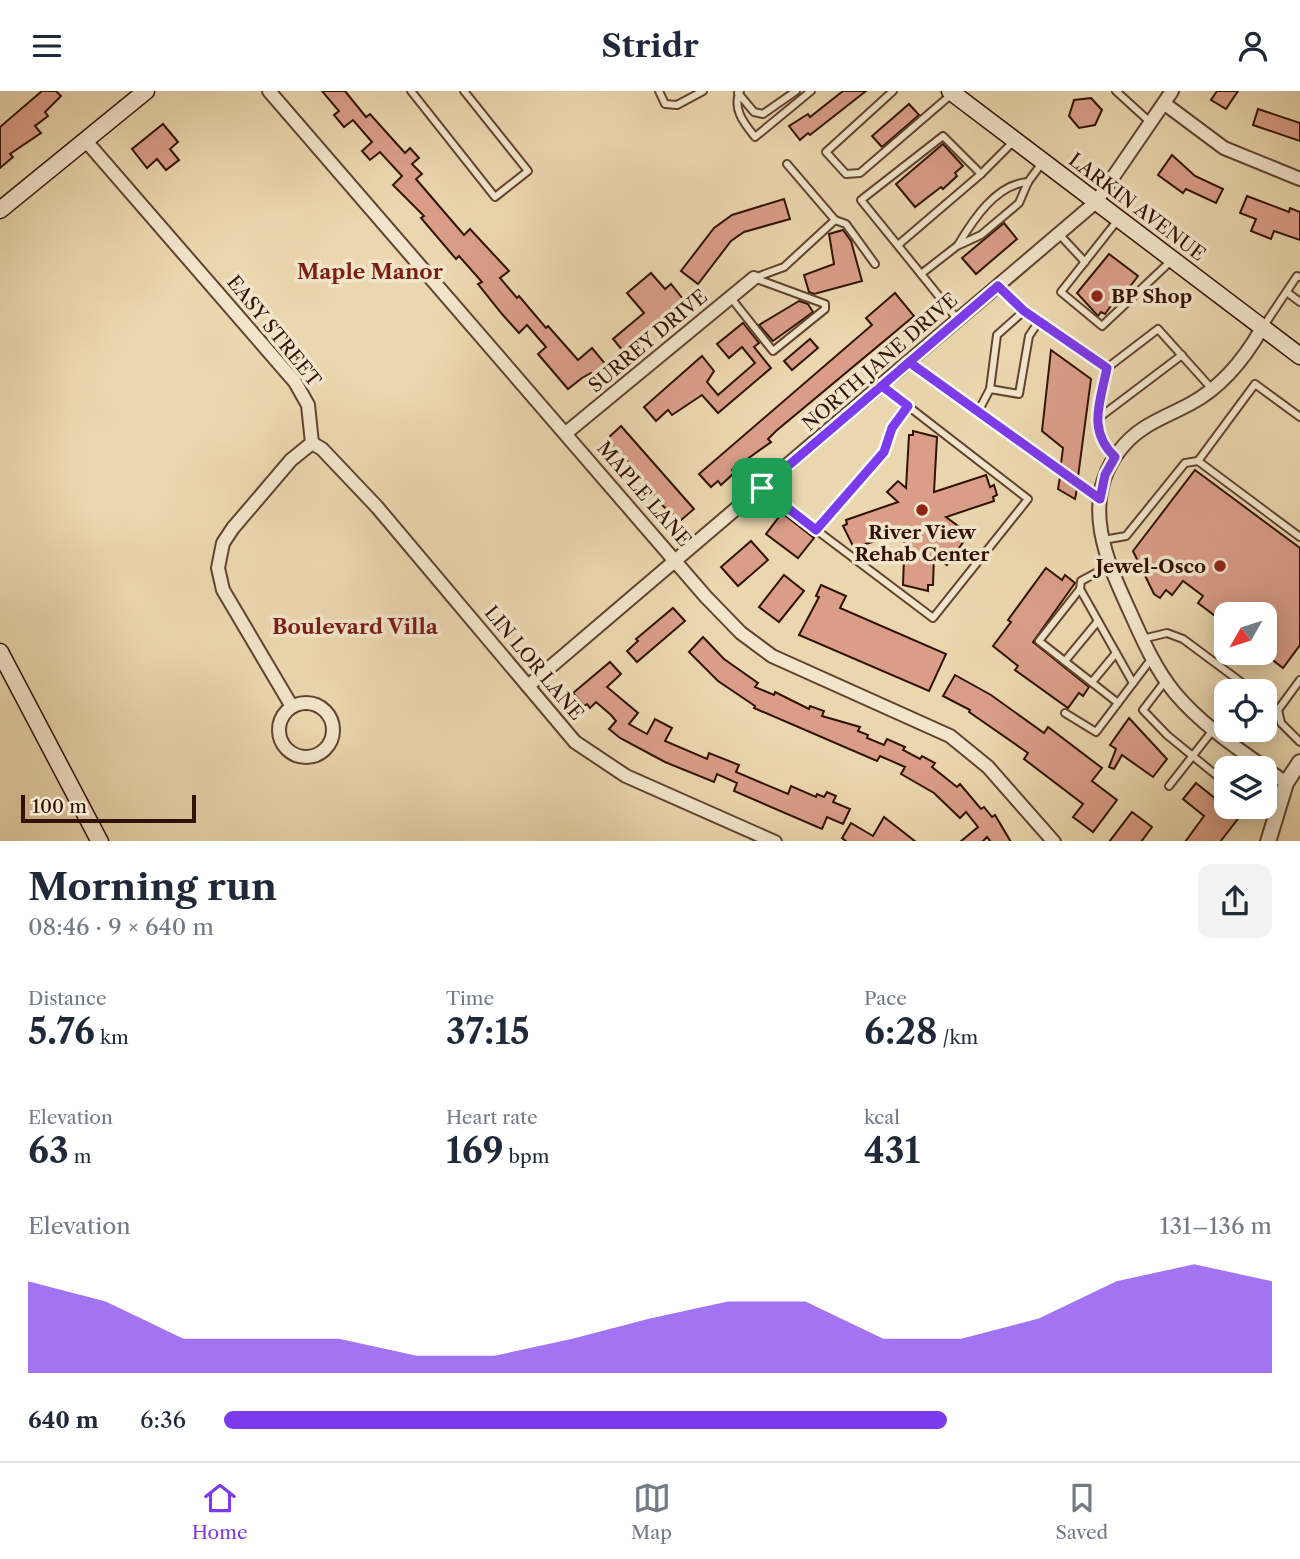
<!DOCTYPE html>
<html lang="en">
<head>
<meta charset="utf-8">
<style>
  body { margin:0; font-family:"Libre Caslon Text",serif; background:#f2f2f3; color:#1f2937; height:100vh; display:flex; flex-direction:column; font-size:26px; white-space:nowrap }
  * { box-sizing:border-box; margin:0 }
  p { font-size:23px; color:#747a83 }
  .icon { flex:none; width:38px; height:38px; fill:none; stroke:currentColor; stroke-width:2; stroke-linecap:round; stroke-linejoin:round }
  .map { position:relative; height:750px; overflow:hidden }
  .details { display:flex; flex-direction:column; background:#fff; flex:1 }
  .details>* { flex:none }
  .needle { width:46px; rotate:231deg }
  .tools { position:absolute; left:1214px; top:511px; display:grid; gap:14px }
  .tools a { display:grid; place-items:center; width:63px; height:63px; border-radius:14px; background:#fff; box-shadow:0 4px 18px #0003; font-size:35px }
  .scale { position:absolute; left:21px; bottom:18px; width:175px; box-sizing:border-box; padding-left:7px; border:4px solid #321204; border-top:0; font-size:19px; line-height:24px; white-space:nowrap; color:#321204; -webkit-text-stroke:5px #f2e5cb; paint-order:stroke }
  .pin { position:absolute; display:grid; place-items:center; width:60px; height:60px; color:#fff; margin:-30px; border-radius:14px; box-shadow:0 4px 10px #0006 }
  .round { display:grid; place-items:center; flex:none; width:74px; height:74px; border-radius:14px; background:#f2f2f3 }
  .overview { display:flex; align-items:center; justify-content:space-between; height:119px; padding:0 28px }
  h1 { font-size:38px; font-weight:800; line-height:52px }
  .metrics { display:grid; grid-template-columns:repeat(3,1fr); gap:10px; height:119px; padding:7px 28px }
  .metrics div { display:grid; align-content:center }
  .metrics b { font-size:35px; font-weight:800 }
  .metrics small { font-size:19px; font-weight:400 }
  .metrics p { font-size:19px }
  .chart { height:196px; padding:14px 28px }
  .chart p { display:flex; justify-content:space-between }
  .chart svg { width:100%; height:126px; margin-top:7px; fill:#7c3aed; opacity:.7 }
  ul { padding:0 28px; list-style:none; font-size:23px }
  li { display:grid; grid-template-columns:112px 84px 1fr; align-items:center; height:52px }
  li i { height:18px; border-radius:9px; background:#7c3aed }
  header { display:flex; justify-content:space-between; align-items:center; height:91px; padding:0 28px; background:#fff; font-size:32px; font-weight:800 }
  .dock { display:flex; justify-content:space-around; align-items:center; height:98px; border-top:2px solid #e0e1e3; background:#fff; font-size:19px; color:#747a83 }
  .dock a { display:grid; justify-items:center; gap:4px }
  .dock .current { color:#7c3aed }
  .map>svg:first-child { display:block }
</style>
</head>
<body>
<header><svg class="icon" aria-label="menu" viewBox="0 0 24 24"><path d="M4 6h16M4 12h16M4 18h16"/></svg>Stridr<svg class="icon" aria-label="person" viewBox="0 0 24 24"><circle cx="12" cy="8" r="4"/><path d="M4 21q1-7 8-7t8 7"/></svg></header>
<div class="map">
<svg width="1300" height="751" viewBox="0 0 1300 751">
  <rect width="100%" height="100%" fill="#ebd7af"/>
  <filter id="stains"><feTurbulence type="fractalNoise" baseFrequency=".00286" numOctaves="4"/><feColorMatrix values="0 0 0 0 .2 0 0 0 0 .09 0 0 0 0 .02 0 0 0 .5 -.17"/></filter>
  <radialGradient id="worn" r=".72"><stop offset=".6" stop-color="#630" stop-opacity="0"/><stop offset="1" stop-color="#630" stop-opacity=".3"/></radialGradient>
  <g fill="#da9e88" stroke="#321204" stroke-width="2">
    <polygon points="42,0 56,0 61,5 45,21 48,25 35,35 41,42 10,63 13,66 0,77 0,36"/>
    <polygon points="322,0 345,0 366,26 370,23 405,62 410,57 419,67 412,73 422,83 416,88 464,144 470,138 509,180 500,187 517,207 519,205 546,237 548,235 578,269 592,257 607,275 594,285 591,282 582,287 568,298 538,263 546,256 527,234 519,242 502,223 478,193 482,191 459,165 456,168 421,127 424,125 393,94 402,85 380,61 370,69 362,60 372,51 353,29 344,36 334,24 339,20"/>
    <polygon points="843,0 866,0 810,44 808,42 800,49 789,35 808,23 810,26"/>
    <polygon points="1217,0 1238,0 1226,18 1211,9"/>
    <polygon points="1091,7 1102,19 1095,34 1079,37 1069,25 1074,9"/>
    <polygon points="909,13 919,24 882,56 872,45"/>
    <polygon points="1258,18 1300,32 1300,50 1253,34"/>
    <polygon points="163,33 178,51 170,58 179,69 166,79 157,68 147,77 132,58"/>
    <polygon points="943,53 963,75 955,82 957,85 943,98 941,96 915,116 896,93"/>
    <polygon points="1172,64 1195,85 1223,98 1216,112 1186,98 1183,102 1158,84"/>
    <polygon points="1247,105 1289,121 1290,117 1300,121 1300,149 1274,140 1271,148 1251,140 1256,128 1240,122"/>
    <polygon points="784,108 790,128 744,141 731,150 698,193 681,180 714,137 732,124"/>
    <polygon points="1004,132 1017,148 976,183 962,167"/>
    <polygon points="843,139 851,150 862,190 814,203 809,201 804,184 834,173 829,143"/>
    <polygon points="1109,163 1138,185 1122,206 1119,204 1105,223 1101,221 1098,225 1077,202"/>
    <polygon points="651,182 665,198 671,193 683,208 623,260 613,248 644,222 627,202"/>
    <polygon points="895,202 914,225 776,340 768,348 771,351 732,379 734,382 721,394 718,390 711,396 699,383 872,234 866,227"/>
    <polygon points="799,210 808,213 813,221 773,250 759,234"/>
    <polygon points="743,232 759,252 754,256 771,277 718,322 702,304 672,324 668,319 656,330 644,316 702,265 714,280 707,291 718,304 755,272 742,256 729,267 717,253"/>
    <polygon points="810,248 818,257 792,279 784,270"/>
    <polygon points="1051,259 1091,288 1078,386 1061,373 1063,357 1042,340"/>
    <polygon points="621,335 694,418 680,430 663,415 631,373 611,357 607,348"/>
    <polygon points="913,340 937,346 934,401 986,384 990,396 994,394 997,404 993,406 994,410 946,426 965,440 960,447 964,450 947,474 934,465 933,494 928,494 928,500 903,494 905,440 854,457 843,435 847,433 846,429 898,411 887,401 898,390 906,397 909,344 913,344"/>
    <polygon points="1195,379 1300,457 1300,554 1283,577 1265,563 1265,523 1227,523 1227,534 1198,512 1203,505 1183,490 1172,504 1166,499 1160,507 1154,503 1133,460"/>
    <polygon points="1060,386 1077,398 1075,408 1058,398"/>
    <polygon points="782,422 814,447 798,467 766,443"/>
    <polygon points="751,450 768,469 738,495 721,476"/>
    <polygon points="1046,477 1062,489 1065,484 1075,492 1033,551 1089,596 1083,605 1079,602 1068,617 1015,579 1018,575 993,555 1011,531 1008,529"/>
    <polygon points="784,484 804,500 779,531 759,516"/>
    <polygon points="821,494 846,505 840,517 946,563 929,600 799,544 819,506 816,505"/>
    <polygon points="673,517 685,530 637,571 627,560 638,550 636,548"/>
    <polygon points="703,546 724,568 758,592 755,596 774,604 775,601 809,618 810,615 824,620 822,625 860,636 858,640 868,644 867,647 884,654 887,648 905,656 903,659 920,668 922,665 935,672 932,676 957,696 960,693 981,718 984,716 992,726 995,724 1011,751 991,751 987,746 982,751 960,751 978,736 966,721 960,727 934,702 901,683 905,676 880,665 877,670 754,617 755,615 718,590 689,561"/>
    <polygon points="610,571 621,583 607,596 638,622 629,633 647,643 655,628 672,637 665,650 707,668 709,662 739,674 736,681 788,703 791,695 816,706 817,703 824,706 827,701 836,705 833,711 850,718 843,733 827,726 822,738 734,700 737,692 717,683 714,691 665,671 620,647 609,638 616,630 611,624 596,611 590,617 587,613 584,615 573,602"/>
    <polygon points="955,584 991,604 1044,642 1048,636 1102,677 1092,690 1117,709 1093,741 1073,726 1083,713 1024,668 1028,662 969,621 970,619 943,605"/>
    <polygon points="1129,627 1167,668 1153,686 1122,664 1114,678 1109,676 1116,658 1110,654"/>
    <polygon points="1196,692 1216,708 1220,702 1227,707 1227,716 1238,716 1244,720 1220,751 1185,751 1204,725 1183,708"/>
    <polygon points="1132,721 1152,736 1141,751 1109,751"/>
    <polygon points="884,726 916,751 847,751 842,747 851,732 873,745"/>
  </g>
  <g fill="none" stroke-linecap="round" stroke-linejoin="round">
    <defs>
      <g id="service">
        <polyline points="411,0 495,106 528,80 464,0"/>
        <polyline points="659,0 665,13 677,14 703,0"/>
        <path d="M 740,0 C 732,18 744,32 755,46 L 811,0"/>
        <polyline points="893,0 826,61 846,83 860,82 953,2"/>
        <polyline points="1116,0 1150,31"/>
        <polyline points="738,2 754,21 763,23 796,0"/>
        <polyline points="1014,50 981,83 943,45 861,109 921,183 957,155 981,144 1019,112 1028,91 1042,72"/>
        <polyline points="835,129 846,133 875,173"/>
        <polyline points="1117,130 1061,201 1102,235 1172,169"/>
        <polyline points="1059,143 1085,171"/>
        <polyline points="898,154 981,83"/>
        <path d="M 958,154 C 973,129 996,93 1028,91"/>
        <polyline points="921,183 958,229"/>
        <polyline points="754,187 784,176 835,129 787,73"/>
        <polyline points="998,195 1024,220 1107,277 1158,238 1212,298"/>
        <polyline points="1288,202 1300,211"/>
        <polyline points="731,207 773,260 825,218 825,213 754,187"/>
        <polyline points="1263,236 1297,185 1300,186"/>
        <polyline points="909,271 1100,408"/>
        <path d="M 1107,277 C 1100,312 1087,339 1115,366"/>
        <polyline points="990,298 1019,303 1029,245 1039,230"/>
        <polyline points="979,319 990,298 997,244 1024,220"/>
        <polyline points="1096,329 1182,264"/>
        <polyline points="1198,370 1255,293 1300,326"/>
        <polyline points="762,398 933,527 1028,408 882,295"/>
        <polyline points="816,439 884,361 892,337 908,315"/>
        <polyline points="1103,449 1126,445 1185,372 1198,370 1300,446"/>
        <polyline points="1109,475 1081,490 1080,498 1133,592"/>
        <polyline points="1080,498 1039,550 1118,612"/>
        <polyline points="1142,548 1167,542 1183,548 1253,600"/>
        <polyline points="1065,570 1098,530"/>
        <polyline points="1166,589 1143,619 1167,644 1227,693"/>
        <polyline points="1092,591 1116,562"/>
        <polyline points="1265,609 1278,619 1300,589"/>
        <polyline points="1278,619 1281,632 1300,651"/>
        <polyline points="1065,622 1096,641 1152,567"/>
        <polyline points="1169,695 1213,639"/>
        <polyline points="1264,716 1276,722"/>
      </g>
      <g id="minor">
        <polyline points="269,0 706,506 741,542 772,565 950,645 988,676 1054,751"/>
        <polyline points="1165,13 1224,57 1300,88"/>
        <polyline points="86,50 295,291 308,314 312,352 291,369 233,437 223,452 218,477 223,499 291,614"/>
        <path d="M 1262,237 C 1245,267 1222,296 1190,313 C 1164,327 1139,334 1120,359 C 1079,411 1107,471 1131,523 C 1143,550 1156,579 1175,602 C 1205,638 1248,664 1286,692"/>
        <polyline points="566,342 754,187"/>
        <polyline points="312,352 322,358 377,416 575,651 626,685 775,751"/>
        <polyline points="528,595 1096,111 1172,0"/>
        <circle cx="306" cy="639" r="27"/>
      </g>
      <polyline id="tertiary" points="1268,751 1286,692 1300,671"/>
      <g id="secondary">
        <polyline points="950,0 1300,265"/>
        <polyline points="0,119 146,0"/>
        <polyline points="0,561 100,751"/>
      </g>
    </defs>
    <use href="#service" stroke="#60432f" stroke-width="10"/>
    <use href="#minor" stroke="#60432f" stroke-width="16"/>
    <use href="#tertiary" stroke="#60432f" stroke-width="18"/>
    <use href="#secondary" stroke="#321204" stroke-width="19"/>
    <use href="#service" stroke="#f2e5cb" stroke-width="6"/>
    <use href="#minor" stroke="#f2e5cb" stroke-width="12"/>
    <use href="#tertiary" stroke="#f2e5cb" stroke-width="14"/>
    <use href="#secondary" stroke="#f2e5cb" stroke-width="16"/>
  </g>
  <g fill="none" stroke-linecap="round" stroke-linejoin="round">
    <defs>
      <path id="route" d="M 762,397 C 841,330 920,262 998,195 L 1024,220 L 1107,277 C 1100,312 1087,339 1115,366 L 1105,384 L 1100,408 L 909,271 L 882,295 L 908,315 L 892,337 L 884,361 L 816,439 L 762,397"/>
    </defs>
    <use href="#route" stroke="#fff" stroke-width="14"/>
    <use href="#route" stroke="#7c3aed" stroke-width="9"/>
  </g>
  <g fill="#8f2418" stroke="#f2e5cb" stroke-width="2.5">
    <circle cx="1097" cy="205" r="7"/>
    <circle cx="922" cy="419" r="7"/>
    <circle cx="1220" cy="475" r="7"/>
  </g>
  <g text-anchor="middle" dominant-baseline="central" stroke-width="7" stroke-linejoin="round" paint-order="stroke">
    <g font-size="19" fill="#321204" stroke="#f2e5cb">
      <text transform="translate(1137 116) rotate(37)">LARKIN AVENUE</text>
      <text transform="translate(274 240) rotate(51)">EASY STREET</text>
      <text transform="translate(648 250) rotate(-40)">SURREY DRIVE</text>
      <text transform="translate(880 271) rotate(-41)">NORTH JANE DRIVE</text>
      <text transform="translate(644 403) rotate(49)">MAPLE LANE</text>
      <text transform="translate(534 572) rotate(50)">LIN LOR LANE</text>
    </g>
    <g font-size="19" font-weight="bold" fill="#321204" stroke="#f2e5cb" text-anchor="start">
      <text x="1111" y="205">BP Shop</text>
      <text x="922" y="441" text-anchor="middle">River View<tspan x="922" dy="22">Rehab Center</tspan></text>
      <text x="1206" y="475" text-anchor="end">Jewel-Osco</text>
    </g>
    <g font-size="21" font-weight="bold" fill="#7a1f14" stroke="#f2e5cb">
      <text x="370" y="180">Maple Manor</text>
      <text x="355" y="535">Boulevard Villa</text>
    </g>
  </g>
  <rect width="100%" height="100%" filter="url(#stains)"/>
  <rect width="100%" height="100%" fill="url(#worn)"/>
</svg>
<div class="tools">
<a><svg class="needle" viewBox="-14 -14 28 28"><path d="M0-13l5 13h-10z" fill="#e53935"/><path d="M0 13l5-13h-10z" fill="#747a83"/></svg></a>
<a><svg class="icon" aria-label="locate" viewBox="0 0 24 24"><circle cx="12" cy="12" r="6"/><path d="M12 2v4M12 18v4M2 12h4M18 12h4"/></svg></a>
<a><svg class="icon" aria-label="layers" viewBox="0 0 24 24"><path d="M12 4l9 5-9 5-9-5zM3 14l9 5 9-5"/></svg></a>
</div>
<div class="scale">100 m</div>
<div class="pin" style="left:762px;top:397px;background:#1e9e55"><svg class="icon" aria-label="arrive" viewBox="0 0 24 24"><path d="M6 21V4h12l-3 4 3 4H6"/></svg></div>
</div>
<section class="details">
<div class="overview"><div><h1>Morning run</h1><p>08:46 · 9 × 640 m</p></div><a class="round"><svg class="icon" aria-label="share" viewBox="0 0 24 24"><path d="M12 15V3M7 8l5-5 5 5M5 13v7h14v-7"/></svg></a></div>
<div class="metrics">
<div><p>Distance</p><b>5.76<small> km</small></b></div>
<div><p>Time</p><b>37:15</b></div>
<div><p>Pace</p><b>6:28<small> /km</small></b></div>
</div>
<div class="metrics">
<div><p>Elevation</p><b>63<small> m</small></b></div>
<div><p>Heart rate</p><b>169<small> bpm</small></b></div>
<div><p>kcal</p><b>431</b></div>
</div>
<div class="chart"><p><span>Elevation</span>131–136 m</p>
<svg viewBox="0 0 160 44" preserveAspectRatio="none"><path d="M0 44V12L10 19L20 32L30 32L40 32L50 38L60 38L70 32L80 25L90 19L100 19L110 32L120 32L130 25L140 12L150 6L160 12V44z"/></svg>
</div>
<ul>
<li><b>640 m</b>6:36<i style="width:69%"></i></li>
</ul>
</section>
<nav class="dock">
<a class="current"><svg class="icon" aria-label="home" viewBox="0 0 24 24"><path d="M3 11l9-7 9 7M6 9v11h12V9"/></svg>Home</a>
<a><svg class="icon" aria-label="map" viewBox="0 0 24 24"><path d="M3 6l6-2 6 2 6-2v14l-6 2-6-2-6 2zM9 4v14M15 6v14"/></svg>Map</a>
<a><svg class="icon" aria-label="saved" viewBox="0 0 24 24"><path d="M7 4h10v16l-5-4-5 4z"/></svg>Saved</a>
</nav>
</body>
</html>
